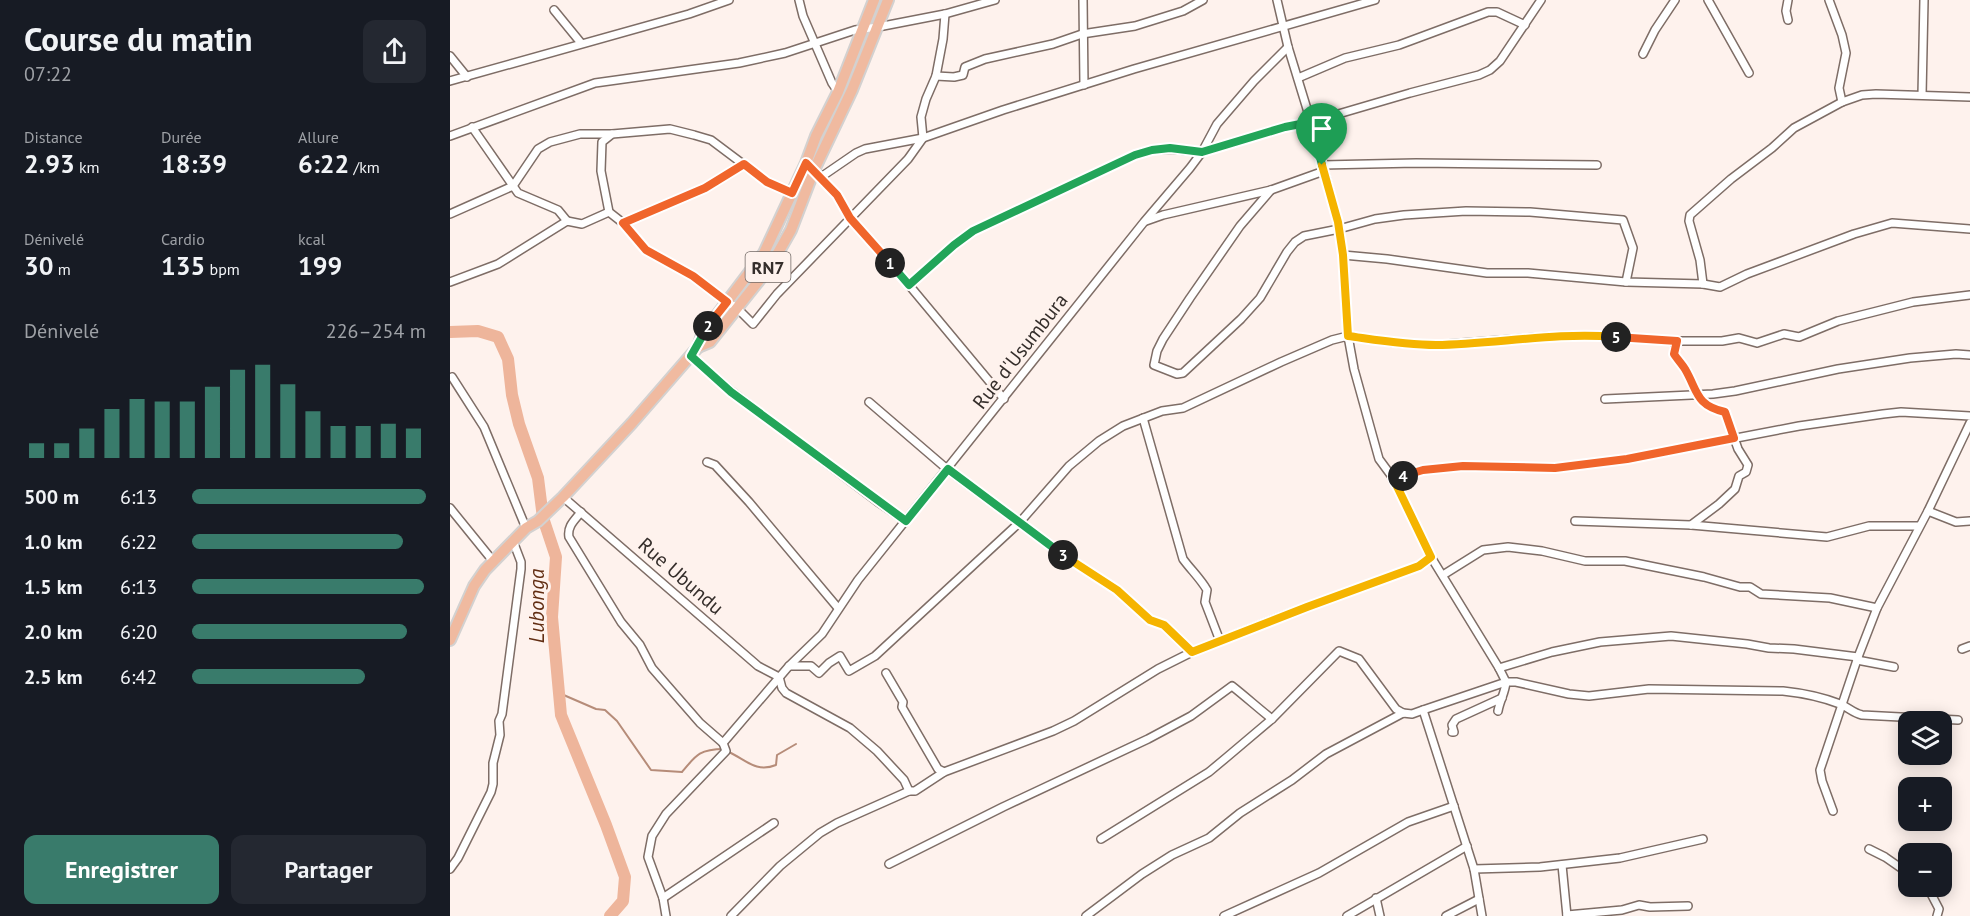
<!DOCTYPE html>
<html lang="fr">
<head>
<meta charset="utf-8">
<style>
  body { margin:0; font-family:"PT Sans",sans-serif; background:#242831; color:#f1f3f6; height:100vh; display:flex; flex-direction:column; font-size:22px; white-space:nowrap }
  * { box-sizing:border-box; margin:0 }
  p { font-size:20px; color:#9ea1a6 }
  .icon { flex:none; width:33px; height:33px; fill:none; stroke:currentColor; stroke-width:2; stroke-linecap:round; stroke-linejoin:round }
  .map { position:relative; flex:1; overflow:hidden }
  .sheet { display:flex; flex-direction:column; background:#171b24; width:450px }
  .sheet>* { flex:none }
  .tools { position:absolute; left:1448px; top:711px; display:grid; gap:12px }
  .tools a { display:grid; place-items:center; width:54px; height:54px; border-radius:12px; background:#171b24; box-shadow:0 3px 15px #0003; font-size:30px }
  .pin { position:absolute; display:grid; place-items:center; width:51px; height:51px; color:#fff; margin:-62px -26px; border-radius:50% 50% 50% 0; rotate:-45deg; box-shadow:0 0 6px #0007 }
  .pin .icon { rotate:45deg }
  .km { position:absolute; width:30px; height:30px; margin:-15px; border-radius:50%; background:#222; color:#fff; font-size:16px; line-height:30px; text-align:center }
  .round { display:grid; place-items:center; flex:none; width:63px; height:63px; border-radius:12px; background:#242831 }
  .summary { display:flex; align-items:center; justify-content:space-between; height:102px; padding:0 24px }
  h1 { font-size:33px; font-weight:700; line-height:45px }
  .metrics { display:grid; grid-template-columns:repeat(3,1fr); gap:9px; height:102px; padding:6px 24px }
  .metrics div { display:grid; align-content:center }
  .metrics b { font-size:26px; font-weight:700 }
  .metrics small { font-size:16px; font-weight:400 }
  .metrics p { font-size:16px }
  .chart { height:168px; padding:12px 24px }
  .chart p { display:flex; justify-content:space-between }
  .chart svg { width:100%; height:108px; margin-top:6px; stroke:#397b6b; stroke-width:6 }
  .primary-button { display:flex; gap:12px; margin-top:auto; padding:12px 24px }
  .primary-button a { flex:1; height:69px; border-radius:12px; background:#397b6b; color:#fff; font-size:24px; font-weight:700; line-height:69px; text-align:center }
  .primary-button a+a { background:#242831; color:#f1f3f6 }
  ul { padding:0 24px; list-style:none; font-size:20px }
  li { display:grid; grid-template-columns:96px 72px 1fr; align-items:center; height:45px }
  li i { height:15px; border-radius:8px; background:#397b6b }
  main { display:flex; flex:1; min-height:0 }
  .map>svg:first-child { display:block }
</style>
</head>
<body>
<main>
<section class="sheet">
<div class="summary"><div><h1>Course du matin</h1><p>07:22</p></div><a class="round"><svg class="icon" aria-label="share" viewBox="0 0 24 24"><path d="M12 15V3M7 8l5-5 5 5M5 13v7h14v-7"/></svg></a></div>
<div class="metrics">
<div><p>Distance</p><b>2.93<small> km</small></b></div>
<div><p>Durée</p><b>18:39</b></div>
<div><p>Allure</p><b>6:22<small> /km</small></b></div>
</div>
<div class="metrics">
<div><p>Dénivelé</p><b>30<small> m</small></b></div>
<div><p>Cardio</p><b>135<small> bpm</small></b></div>
<div><p>kcal</p><b>199</b></div>
</div>
<div class="chart"><p><span>Dénivelé</span>226–254 m</p>
<svg viewBox="0 0 160 44" preserveAspectRatio="none"><path d="M5 44V38M15 44V38M25 44V32M35 44V24M45 44V20M55 44V21M65 44V21M75 44V15M85 44V8M95 44V6M105 44V14M115 44V25M125 44V31M135 44V31M145 44V30M155 44V32"/></svg>
</div>
<ul>
<li><b>500 m</b>6:13<i style="width:100%"></i></li>
<li><b>1.0 km</b>6:22<i style="width:90%"></i></li>
<li><b>1.5 km</b>6:13<i style="width:99%"></i></li>
<li><b>2.0 km</b>6:20<i style="width:92%"></i></li>
<li><b>2.5 km</b>6:42<i style="width:74%"></i></li>
</ul>
<div class="primary-button"><a>Enregistrer</a><a>Partager</a></div>
</section>
<div class="map">
<svg width="1520" height="916" viewBox="0 0 1520 916">
  <rect width="100%" height="100%" fill="#fef2ed"/>
  <g fill="none" stroke-linecap="round" stroke-linejoin="round">
    <g stroke="#b68c79" stroke-width="2">
      <path d="M 109,693 L 146,709 L 155,710 L 167,721 L 201,770 L 232,772 C 246,755 250,749 274,749"/>
      <path d="M 279,752 C 296,760 306,773 326,765 L 327,755 L 346,744"/>
    </g>
    <polyline stroke="#eeb59b" stroke-width="12" points="0,332 28,331 48,337 58,359 62,395 69,424 88,478 93,518 106,557 102,617 111,715 156,825 175,877 173,901 160,916"/>
    <defs>
      <g id="street">
        <polyline points="349,0 353,16 382,83 388,92"/>
        <polyline points="633,0 634,85"/>
        <polyline points="1258,0 1299,73"/>
        <polyline points="1338,0 1336,11 1338,20"/>
        <polyline points="1379,0 1392,35 1396,53 1389,88 1392,102"/>
        <polyline points="104,10 131,43"/>
        <polyline points="1193,54 1205,30 1225,0"/>
        <polyline points="0,56 17,77"/>
        <polyline points="486,76 504,77 513,75 515,67 535,59 603,44 632,34 685,26 733,11 753,0"/>
        <polyline points="848,78 895,58 949,45 1038,12 1047,12 1075,25"/>
        <polyline points="0,81 239,14 279,0"/>
        <polyline points="1472,95 1474,0"/>
        <polyline points="22,127 68,193 108,210 117,221"/>
        <polyline points="0,136 145,83 289,63 335,53 405,30 428,27 495,14 545,0"/>
        <polyline points="872,165 966,163 1147,165"/>
        <polyline points="368,174 387,195 400,218 459,285 554,399"/>
        <polyline points="371,177 406,153 415,149 473,138 553,110 684,69 925,0"/>
        <polyline points="821,190 790,226 740,298 713,339 707,351 704,365 727,374 733,373 791,319 810,298 837,252 845,242 854,236 889,229 925,219 954,215 1016,211 1080,212 1173,220 1183,248 1176,282"/>
        <polyline points="342,193 317,182 261,140 244,135 220,129 162,134 152,142 151,171 159,212 173,223 196,250 243,276 277,302 286,307 303,324 327,294 458,159 473,138 471,117 476,99 486,76 493,39 495,14"/>
        <polyline points="0,214 63,186 88,149 100,142 130,134 162,134"/>
        <polyline points="696,221 713,215 821,190 874,171"/>
        <polyline points="173,223 255,188 294,164"/>
        <polyline points="893,255 937,259 1037,273 1078,273 1176,282 1253,284 1270,287 1297,274 1404,234 1442,223 1520,229"/>
        <polyline points="0,282 48,264 117,221 132,224 159,212"/>
        <polyline points="1253,284 1250,260 1239,221 1240,215 1281,179 1322,148 1344,128 1392,102 1412,95 1426,94 1520,97"/>
        <polyline points="459,285 504,245 523,231 685,155 702,150 720,149 752,152 835,127 861,122 960,93 1029,75 1040,70 1050,61 1091,0"/>
        <path d="M 1226,341 L 1224,354 C 1227,359 1232,364 1235,369 C 1248,391 1245,405 1275,412 L 1288,449 L 1298,465 L 1296,472 L 1289,476 L 1285,489 L 1269,504 L 1241,525"/>
        <polyline points="241,356 281,391 428,502 456,521"/>
        <polyline points="2,377 34,427 76,528"/>
        <polyline points="1155,399 1263,394 1285,391 1388,369 1460,358 1506,354 1520,355"/>
        <polyline points="419,402 497,469 614,556 667,590 700,620 714,625 742,652"/>
        <path d="M 693,418 L 733,559 C 741,570 750,578 757,590 L 755,602 L 770,641"/>
        <polyline points="257,462 265,465 299,502 388,608"/>
        <polyline points="943,478 973,470 1013,466 1105,468 1177,459 1349,426 1433,414 1451,412 1520,416"/>
        <polyline points="113,497 308,666 329,677"/>
        <polyline points="0,508 43,561"/>
        <polyline points="1478,511 1506,522 1520,521"/>
        <path d="M 131,512 C 125,520 117,526 119,537 L 171,622 L 190,645 L 202,668 L 250,723 L 273,743 L 276,751 L 216,814 L 202,836 L 198,857 L 213,898 L 216,916"/>
        <polyline points="1125,521 1241,525 1377,537 1419,526 1469,526"/>
        <polyline points="993,575 1033,550 1058,547 1092,551 1135,561 1175,561 1254,577 1290,587 1300,587 1311,594 1380,598 1427,608"/>
        <polyline points="1512,649 1520,646"/>
        <polyline points="1407,660 1444,667"/>
        <polyline points="339,666 361,666 369,673 379,663 390,656 399,671 425,656 570,522 619,466 649,441 673,426 712,411 733,408 831,362 882,340 898,336 947,343 985,345 1106,336 1141,335 1226,341 1272,341 1289,338 1307,343 1334,334 1349,337 1388,321 1463,302 1520,295"/>
        <polyline points="1049,668 1102,652 1150,642 1221,636 1297,644 1319,648 1344,649 1408,657"/>
        <polyline points="436,673 453,702 452,707 488,769 494,772"/>
        <polyline points="329,677 332,688 336,693 400,728 427,751 454,780 459,791"/>
        <polyline points="973,710 1024,869 1032,916"/>
        <path d="M 1048,711 C 1050,700 1055,693 1056,682 L 1066,682 L 1119,694 L 1139,696 L 1199,689 L 1333,691 C 1352,693 1372,697 1390,704 C 1398,707 1403,713 1412,715 L 1508,720"/>
        <polyline points="1002,732 1004,732 1002,725 1006,719 1052,698"/>
        <polyline points="273,743 339,666 372,634 408,580 694,222 740,168 752,152 767,124 804,81 838,47"/>
        <polyline points="1383,811 1372,781 1370,770 1408,657 1427,608 1478,511 1520,423"/>
        <polyline points="651,839 759,772 777,757 822,719 889,651 909,659 946,709 953,713"/>
        <polyline points="1419,849 1435,857 1458,873"/>
        <path d="M 439,864 L 553,807 L 698,739 L 741,716 L 782,686 C 796,697 808,708 822,719"/>
        <polyline points="1112,865 1117,916"/>
        <polyline points="0,869 8,858 41,792 43,784 43,763 50,735 49,721 52,714 71,569 71,562 63,541"/>
        <polyline points="1024,869 1090,867 1170,858 1253,839"/>
        <polyline points="1477,886 1489,909 1487,916"/>
        <polyline points="213,898 324,823"/>
        <polyline points="926,898 930,916"/>
        <polyline points="1117,915 1172,910 1189,905 1200,907 1238,906"/>
        <polyline points="281,916 330,866 370,833 387,823 459,791 465,791 494,772 603,731 624,721 708,669 742,652 830,617 969,566 981,557"/>
        <polyline points="636,916 692,874 722,855 759,838 790,813 842,780 876,754 953,713 962,714 973,710 1056,682 1049,668 981,557 943,478 929,459 904,369 898,336 893,255 888,222 861,122 838,47 827,0"/>
        <polyline points="774,916 869,873 958,822 1004,806"/>
        <polyline points="897,916 1017,846"/>
        <polyline points="996,916 1029,899"/>
      </g>
      <g id="primary">
        <polyline points="248,347 260,342 307,283 324,260 341,230 364,170 402,90 438,0"/>
        <polyline points="0,640 24,586 35,570 76,528 88,521 113,497 182,423 248,347 252,335 314,253 356,163 366,136 388,92 424,0"/>
      </g>
    </defs>
    <use href="#street" stroke="#7e6d66" stroke-width="10"/>
    <use href="#primary" stroke="#d3d1d0" stroke-width="14"/>
    <use href="#street" stroke="#fff" stroke-width="7"/>
    <use href="#primary" stroke="#f0baa0" stroke-width="10"/>
  </g>
  <g fill="none" stroke-linecap="round" stroke-linejoin="round">
    <defs>
      <polyline id="split-1" points="440,263 459,285 504,245 523,231 685,155 702,150 720,148 752,152 835,127 861,122 872,165"/>
      <polyline id="split-2" points="258,326 277,302 243,276 196,250 173,223 255,188 294,164 317,182 342,193 356,163 387,195 400,218 440,263"/>
      <polyline id="split-3" points="258,326 241,356 281,392 456,521 498,469 613,555"/>
      <polyline id="split-4" points="613,555 667,590 700,620 714,625 742,652 857,607 969,566 981,557 943,478 953,476"/>
      <path id="split-5" d="M 953,476 L 973,470 L 1013,466 L 1105,468 L 1177,459 L 1284,438 L 1275,412 C 1245,405 1248,391 1235,369 C 1232,364 1227,359 1224,354 L 1227,341 L 1166,337"/>
      <path id="split-6" d="M 872,165 L 888,222 L 893,255 L 898,336 C 927,340 956,345 986,345 C 1046,344 1105,332 1166,337"/>
    </defs>
    <use href="#split-1" stroke="#fff" stroke-width="12"/>
    <use href="#split-2" stroke="#fff" stroke-width="12"/>
    <use href="#split-3" stroke="#fff" stroke-width="12"/>
    <use href="#split-4" stroke="#fff" stroke-width="12"/>
    <use href="#split-5" stroke="#fff" stroke-width="12"/>
    <use href="#split-6" stroke="#fff" stroke-width="12"/>
    <use href="#split-1" stroke="#22a559" stroke-width="8"/>
    <use href="#split-2" stroke="#f0652b" stroke-width="8"/>
    <use href="#split-3" stroke="#22a559" stroke-width="8"/>
    <use href="#split-4" stroke="#f5b400" stroke-width="8"/>
    <use href="#split-5" stroke="#f0652b" stroke-width="8"/>
    <use href="#split-6" stroke="#f5b400" stroke-width="8"/>
  </g>
  <g text-anchor="middle" dominant-baseline="central" stroke-width="6" stroke-linejoin="round" paint-order="stroke">
    <rect fill="#fef2ed" stroke="#716965" stroke-width="1.5" x="295.5" y="252" width="45" height="30" rx="4.5"/>
    <g font-size="18" font-weight="bold" fill="#352e2b">
      <text x="318" y="267">RN7</text>
    </g>
    <g font-size="20" fill="#352e2b" stroke="#fef2ed">
      <text transform="translate(570 351) rotate(-52)">Rue d'Usumbura</text>
      <text transform="translate(231 576) rotate(41)">Rue Ubundu</text>
    </g>
    <g font-size="21" font-style="italic" fill="#612d12" stroke="#fef2ed">
      <text transform="translate(86 606) rotate(-90)">Lubonga</text>
    </g>
  </g>
</svg>
<div class="tools">
<a><svg class="icon" aria-label="layers" viewBox="0 0 24 24"><path d="M12 4l9 5-9 5-9-5zM3 14l9 5 9-5"/></svg></a>
<a>+</a>
<a>−</a>
</div>
<div class="pin" style="left:872px;top:165px;background:#1e9e55"><svg class="icon" aria-label="arrive" viewBox="0 0 24 24"><path d="M6 21V4h12l-3 4 3 4H6"/></svg></div>
<b class="km" style="left:440px;top:263px">1</b>
<b class="km" style="left:258px;top:326px">2</b>
<b class="km" style="left:613px;top:555px">3</b>
<b class="km" style="left:953px;top:476px">4</b>
<b class="km" style="left:1166px;top:337px">5</b>
</div>
</main>
</body>
</html>
